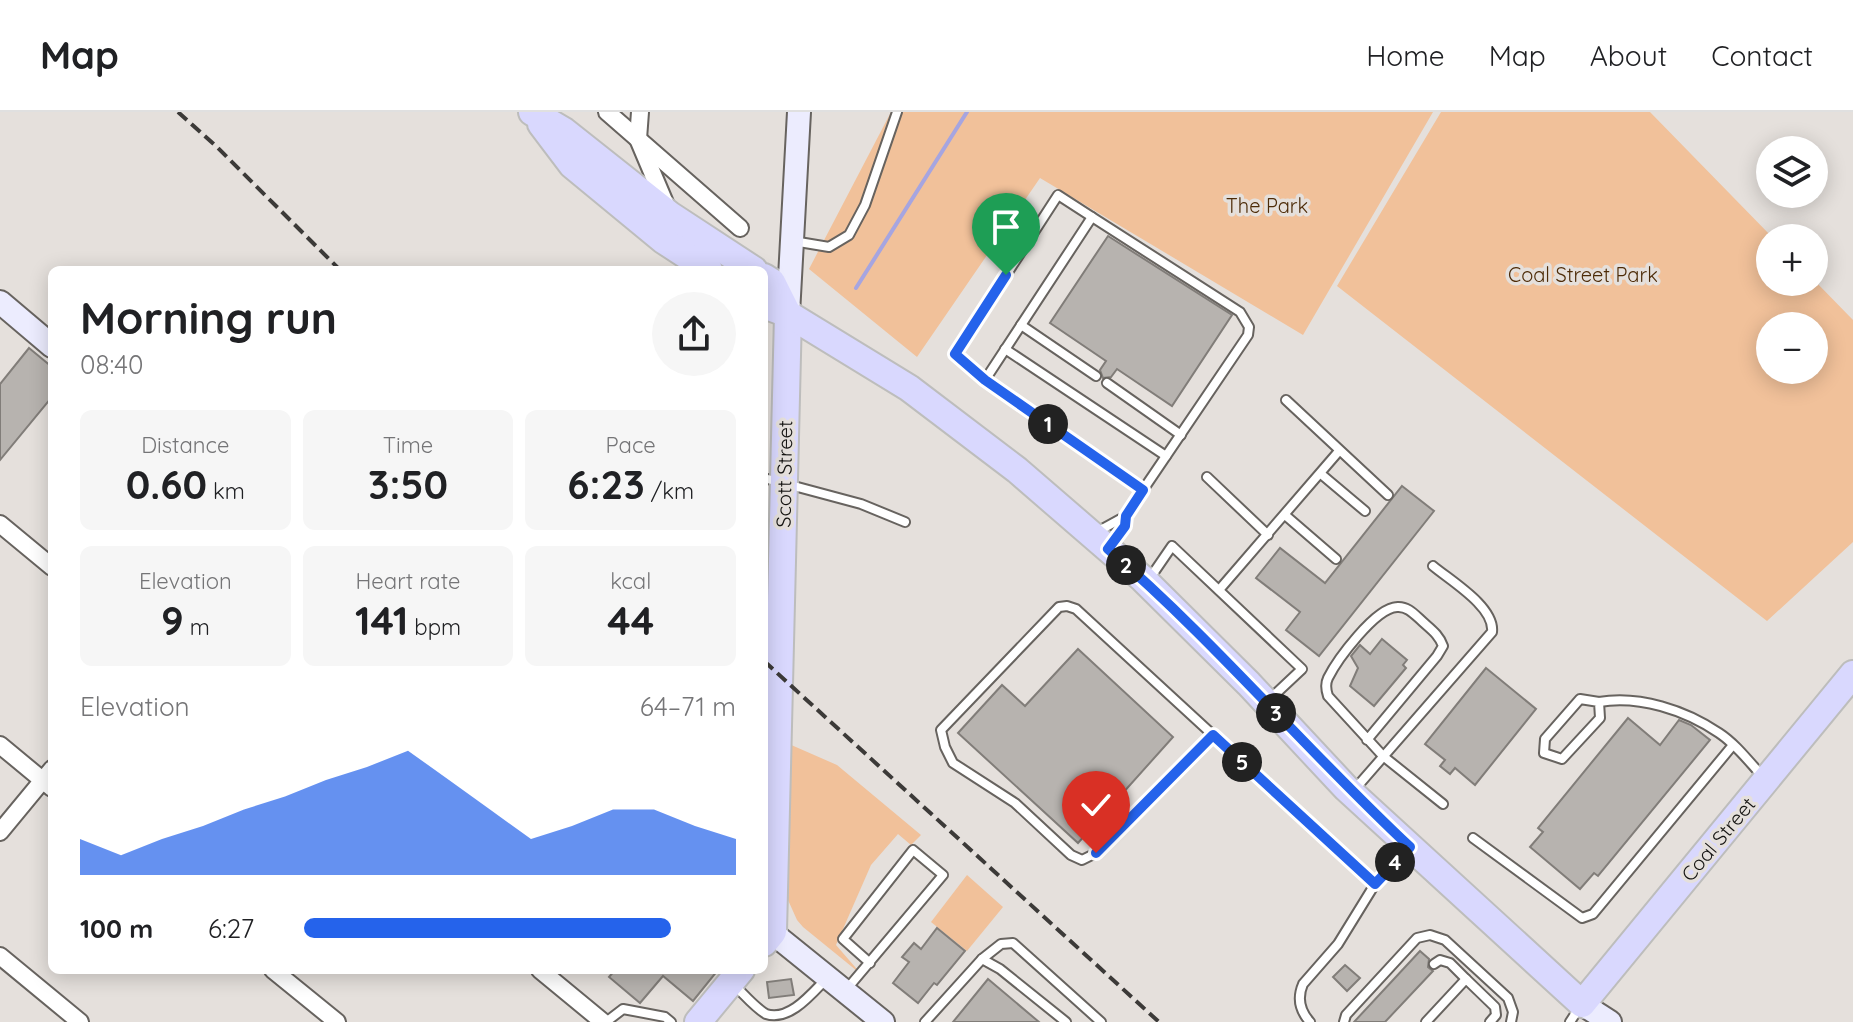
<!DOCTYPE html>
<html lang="en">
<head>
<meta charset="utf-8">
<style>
  body { margin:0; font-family:Quicksand,sans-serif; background:#f6f6f6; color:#202124; height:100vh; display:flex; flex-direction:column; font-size:30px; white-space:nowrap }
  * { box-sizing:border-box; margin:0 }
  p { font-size:26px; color:#757577 }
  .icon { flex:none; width:44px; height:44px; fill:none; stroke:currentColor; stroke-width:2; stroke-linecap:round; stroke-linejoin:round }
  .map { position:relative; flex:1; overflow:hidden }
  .panel { position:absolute; left:48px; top:154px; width:720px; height:708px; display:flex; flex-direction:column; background:#fff; border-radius:12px; box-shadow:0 4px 20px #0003 }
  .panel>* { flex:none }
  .fabs { position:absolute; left:1756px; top:24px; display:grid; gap:16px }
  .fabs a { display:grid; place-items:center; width:72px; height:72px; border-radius:50%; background:#fff; box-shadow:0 4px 20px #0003; font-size:40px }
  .pin { position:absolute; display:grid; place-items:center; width:68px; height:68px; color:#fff; margin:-82px -34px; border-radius:50% 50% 50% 0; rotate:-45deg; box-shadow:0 0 8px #0007 }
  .pin .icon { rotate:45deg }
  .km { position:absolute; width:40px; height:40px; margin:-20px; border-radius:50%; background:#222; color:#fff; font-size:22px; line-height:40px; text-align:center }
  .round { display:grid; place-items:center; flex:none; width:84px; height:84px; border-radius:42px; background:#f6f6f6 }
  .head { display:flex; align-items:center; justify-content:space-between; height:136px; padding:0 32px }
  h1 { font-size:44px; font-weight:800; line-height:60px }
  .metrics { display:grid; grid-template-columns:repeat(3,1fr); gap:12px; height:136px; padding:8px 32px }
  .metrics div { display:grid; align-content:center; border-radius:12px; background:#f6f6f6; text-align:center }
  .metrics b { font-size:40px; font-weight:800 }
  .metrics small { font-size:22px; font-weight:400 }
  .metrics p { font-size:22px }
  .chart { height:224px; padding:16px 32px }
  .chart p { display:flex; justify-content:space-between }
  .chart svg { width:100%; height:144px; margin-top:8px; fill:#2563eb; opacity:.7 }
  ul { padding:0 32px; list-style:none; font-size:26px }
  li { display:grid; grid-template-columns:128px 96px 1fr; align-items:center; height:60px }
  li i { height:20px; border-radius:10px; background:#2563eb }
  header { display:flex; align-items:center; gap:48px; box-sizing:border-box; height:112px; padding:0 40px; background:#fff; border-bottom:2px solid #e0e0e0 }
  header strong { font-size:38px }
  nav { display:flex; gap:44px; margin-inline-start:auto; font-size:28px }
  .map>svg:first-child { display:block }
</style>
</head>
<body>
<header>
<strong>Map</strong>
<nav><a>Home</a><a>Map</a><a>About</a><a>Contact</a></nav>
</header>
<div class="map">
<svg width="1853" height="910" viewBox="0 0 1853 910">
  <rect width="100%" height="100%" fill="#e5e0dc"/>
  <g fill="#f1c19a" fill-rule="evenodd">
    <polygon points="891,0 1433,0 1303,223 1040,66 917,245 809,157"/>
    <path d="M 1441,0 L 1650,0 L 1773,126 L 1770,126 L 1770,170 L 1814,168 L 1853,208 L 1853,430 L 1767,509 L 1337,174 ZM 1814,214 L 1814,258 L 1770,258 L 1770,214 Z"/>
    <polygon points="789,632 837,653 921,723 911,733 898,722 871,753 836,833 862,863 803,815 797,808 788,788"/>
    <polygon points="967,763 1003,795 967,839 931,810"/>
  </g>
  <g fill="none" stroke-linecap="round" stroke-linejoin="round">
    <polyline stroke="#a6a5e0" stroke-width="4" points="856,176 967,0"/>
  </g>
  <g fill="#b7b3af" stroke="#817d79" stroke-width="2">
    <polygon points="1108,124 1232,203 1172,294 1117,257 1111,265 1103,266 1100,258 1106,249 1050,211"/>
    <polygon points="29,236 52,255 52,285 0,348 0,272"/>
    <polygon points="1402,374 1434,399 1319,544 1286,518 1300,500 1256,466 1280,436 1325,471"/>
    <polygon points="1382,527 1407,548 1403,553 1406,556 1374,594 1350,574 1358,556 1351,544 1360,533 1370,542"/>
    <polygon points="1078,537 1173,625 1078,731 958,621 1002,573 1025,594"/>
    <polygon points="1486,556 1536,597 1475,673 1455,656 1450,662 1440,654 1445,648 1425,632"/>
    <polygon points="1628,606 1660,633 1679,608 1691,613 1710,628 1598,764 1594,761 1580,777 1530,735 1543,720 1538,716"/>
    <polygon points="937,816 965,839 937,873 934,871 918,891 893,871 909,850 902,845 914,831 921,837"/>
    <polygon points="1420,839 1429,847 1428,855 1433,859 1385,910 1354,910"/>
    <polygon points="1345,853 1360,866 1347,879 1333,865"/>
    <polygon points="615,858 718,858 693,889 663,864 640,891 609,865"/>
    <polygon points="791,867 794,883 769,886 767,870"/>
    <polygon points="988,867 1039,910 953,910"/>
  </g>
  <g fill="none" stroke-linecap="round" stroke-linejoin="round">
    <defs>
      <g id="lane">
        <polyline points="793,129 829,135 849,123 865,93 897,0"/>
        <polyline points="1021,213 1096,264"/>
        <polyline points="1005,237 1166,344"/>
        <polyline points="985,268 955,242 1058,83 1092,105"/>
        <polyline points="1107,271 1181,323"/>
        <polyline points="1286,288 1388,383"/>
        <polyline points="1321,362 1365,399"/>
        <polyline points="1207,365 1268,423"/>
        <polyline points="764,366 861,392 905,410"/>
        <polyline points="1285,403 1336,447"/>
        <polyline points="1095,421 1126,404"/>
        <path d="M 1111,433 C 1124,415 1130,397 1143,378 L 1248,223 L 1249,215 L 1240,200 L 1092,105 L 985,268 L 1143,378"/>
        <polyline points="1150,466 1172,434 1302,557 1270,587"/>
        <polyline points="1219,478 1339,339"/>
        <polygon points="1580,587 1599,590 1600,606 1562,647 1544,641 1545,627"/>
        <path d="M 1599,590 C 1639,583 1685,598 1719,621 C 1736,632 1750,651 1764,666"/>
        <polyline points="1213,623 1096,741 1082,748 1071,743 1015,691 953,651 945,635 941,618 1059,495 1067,494 1076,497 1375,772 1406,738"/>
        <path d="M 1367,628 L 1437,544 L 1443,534 C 1439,523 1432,518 1423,510 C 1415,503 1408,494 1397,495 C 1375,496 1337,548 1328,566 C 1325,572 1326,578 1328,584 L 1383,644 L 1443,692"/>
        <path d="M 1355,677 L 1492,520 C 1495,495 1451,469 1433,454"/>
        <polyline points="1473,726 1582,806 1593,802 1733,633"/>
        <polyline points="982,847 1000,857 1066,910"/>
        <polyline points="1434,852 1440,848 1450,851 1466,867"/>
        <path d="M 733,872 C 743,881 754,895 766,902 C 790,910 813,880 828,865"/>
        <polyline points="846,878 943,763 913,738 843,827 870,851"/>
        <polyline points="606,910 623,897 665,905 671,910"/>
        <polyline points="925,910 982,847 1001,832 1013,831 1101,910"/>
        <path d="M 1310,910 C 1300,899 1297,886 1303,872 L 1338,832 L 1375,772"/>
        <polyline points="1344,910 1346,903 1417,826 1430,823 1445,828 1508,886 1513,900 1511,910"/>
        <polyline points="1426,910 1466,867 1495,895 1496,903 1490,910"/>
        <polyline points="1570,910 1579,896"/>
      </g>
      <g id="street">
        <polyline points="607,0 740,116"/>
        <polyline points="640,0 638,27 668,98"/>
        <polyline points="0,412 52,455"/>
        <polyline points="0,633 52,676"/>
        <polyline points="0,720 52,657"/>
        <polyline points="0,844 80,910"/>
        <polyline points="273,858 337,910"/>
        <polyline points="540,858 603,910"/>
      </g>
      <g id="secondary">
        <polyline points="0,190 52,234"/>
        <polyline points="788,202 799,0"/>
        <polyline points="764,814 883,910"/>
        <polyline points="1582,892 1610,910"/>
      </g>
      <g id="primary">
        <polyline points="532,0 564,19 670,103 754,158"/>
        <polyline points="541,12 572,53 663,128 709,158"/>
        <polyline points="764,165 772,170 788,202 773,820 764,831"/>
        <polyline points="764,193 788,202 909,276 1017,358 1143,467 1249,572 1346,676 1582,892 1853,562"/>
        <polyline points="698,910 741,858"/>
      </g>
    </defs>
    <use href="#lane" stroke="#67635f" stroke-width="12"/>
    <use href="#street" stroke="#67635f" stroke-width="20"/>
    <use href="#secondary" stroke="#67635f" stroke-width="26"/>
    <use href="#primary" stroke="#bdbdbc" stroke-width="30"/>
    <use href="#lane" stroke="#fff" stroke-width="8"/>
    <use href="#street" stroke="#fff" stroke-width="16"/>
    <use href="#secondary" stroke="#ececfe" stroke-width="22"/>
    <use href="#primary" stroke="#d9d8fe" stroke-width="26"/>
    <g stroke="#3c3a38" stroke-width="4" stroke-dasharray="12 6" stroke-linecap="butt">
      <polyline points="178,0 218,36 340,158"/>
      <polyline points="764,549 1159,910"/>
    </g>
  </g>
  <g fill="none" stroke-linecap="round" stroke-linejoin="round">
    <defs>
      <path id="route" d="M 1006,163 L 955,242 L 985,268 L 1143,378 L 1126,404 L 1125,414 L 1108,437 C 1215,529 1306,638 1410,735 L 1375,772 L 1213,623 L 1096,741"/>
    </defs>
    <use href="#route" stroke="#fff" stroke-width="16"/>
    <use href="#route" stroke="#2563eb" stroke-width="10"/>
  </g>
  <g text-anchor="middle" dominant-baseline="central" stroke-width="7" stroke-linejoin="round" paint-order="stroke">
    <g font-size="20" fill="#4d2b07" stroke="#e5e0dc">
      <text x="1267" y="93">The Park</text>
      <text x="1583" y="162">Coal Street Park</text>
    </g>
    <g font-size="20" fill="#141311" stroke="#e5e0dc">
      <text transform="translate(784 362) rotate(-89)">Scott Street</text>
      <text transform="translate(1718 727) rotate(-50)">Coal Street</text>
    </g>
  </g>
</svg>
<div class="fabs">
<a><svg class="icon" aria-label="layers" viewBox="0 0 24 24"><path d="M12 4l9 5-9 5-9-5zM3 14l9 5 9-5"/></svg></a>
<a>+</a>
<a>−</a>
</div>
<div class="pin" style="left:1006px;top:163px;background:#1e9e55"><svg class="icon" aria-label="arrive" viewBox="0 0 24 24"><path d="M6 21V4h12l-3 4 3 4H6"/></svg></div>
<div class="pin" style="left:1096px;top:741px;background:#d93025"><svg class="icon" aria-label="check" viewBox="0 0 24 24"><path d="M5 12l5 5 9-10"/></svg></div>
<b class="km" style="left:1048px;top:312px">1</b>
<b class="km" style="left:1126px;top:453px">2</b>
<b class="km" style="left:1276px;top:601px">3</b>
<b class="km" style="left:1395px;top:750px">4</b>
<b class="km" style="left:1242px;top:650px">5</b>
<section class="panel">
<div class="head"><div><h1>Morning run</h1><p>08:40</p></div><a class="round"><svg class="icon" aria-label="share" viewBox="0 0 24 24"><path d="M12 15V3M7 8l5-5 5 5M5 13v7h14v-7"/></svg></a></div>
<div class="metrics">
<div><p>Distance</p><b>0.60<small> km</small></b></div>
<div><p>Time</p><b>3:50</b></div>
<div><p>Pace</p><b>6:23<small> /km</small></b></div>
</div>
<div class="metrics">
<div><p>Elevation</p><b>9<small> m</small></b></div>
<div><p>Heart rate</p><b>141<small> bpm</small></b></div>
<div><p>kcal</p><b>44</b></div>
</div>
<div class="chart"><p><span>Elevation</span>64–71 m</p>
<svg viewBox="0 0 160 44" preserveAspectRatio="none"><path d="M0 44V33L10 38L20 33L30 29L40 24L50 20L60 15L70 11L80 6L90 15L100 24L110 33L120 29L130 24L140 24L150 29L160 33V44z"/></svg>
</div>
<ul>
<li><b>100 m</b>6:27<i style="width:85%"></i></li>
</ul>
</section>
</div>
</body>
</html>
